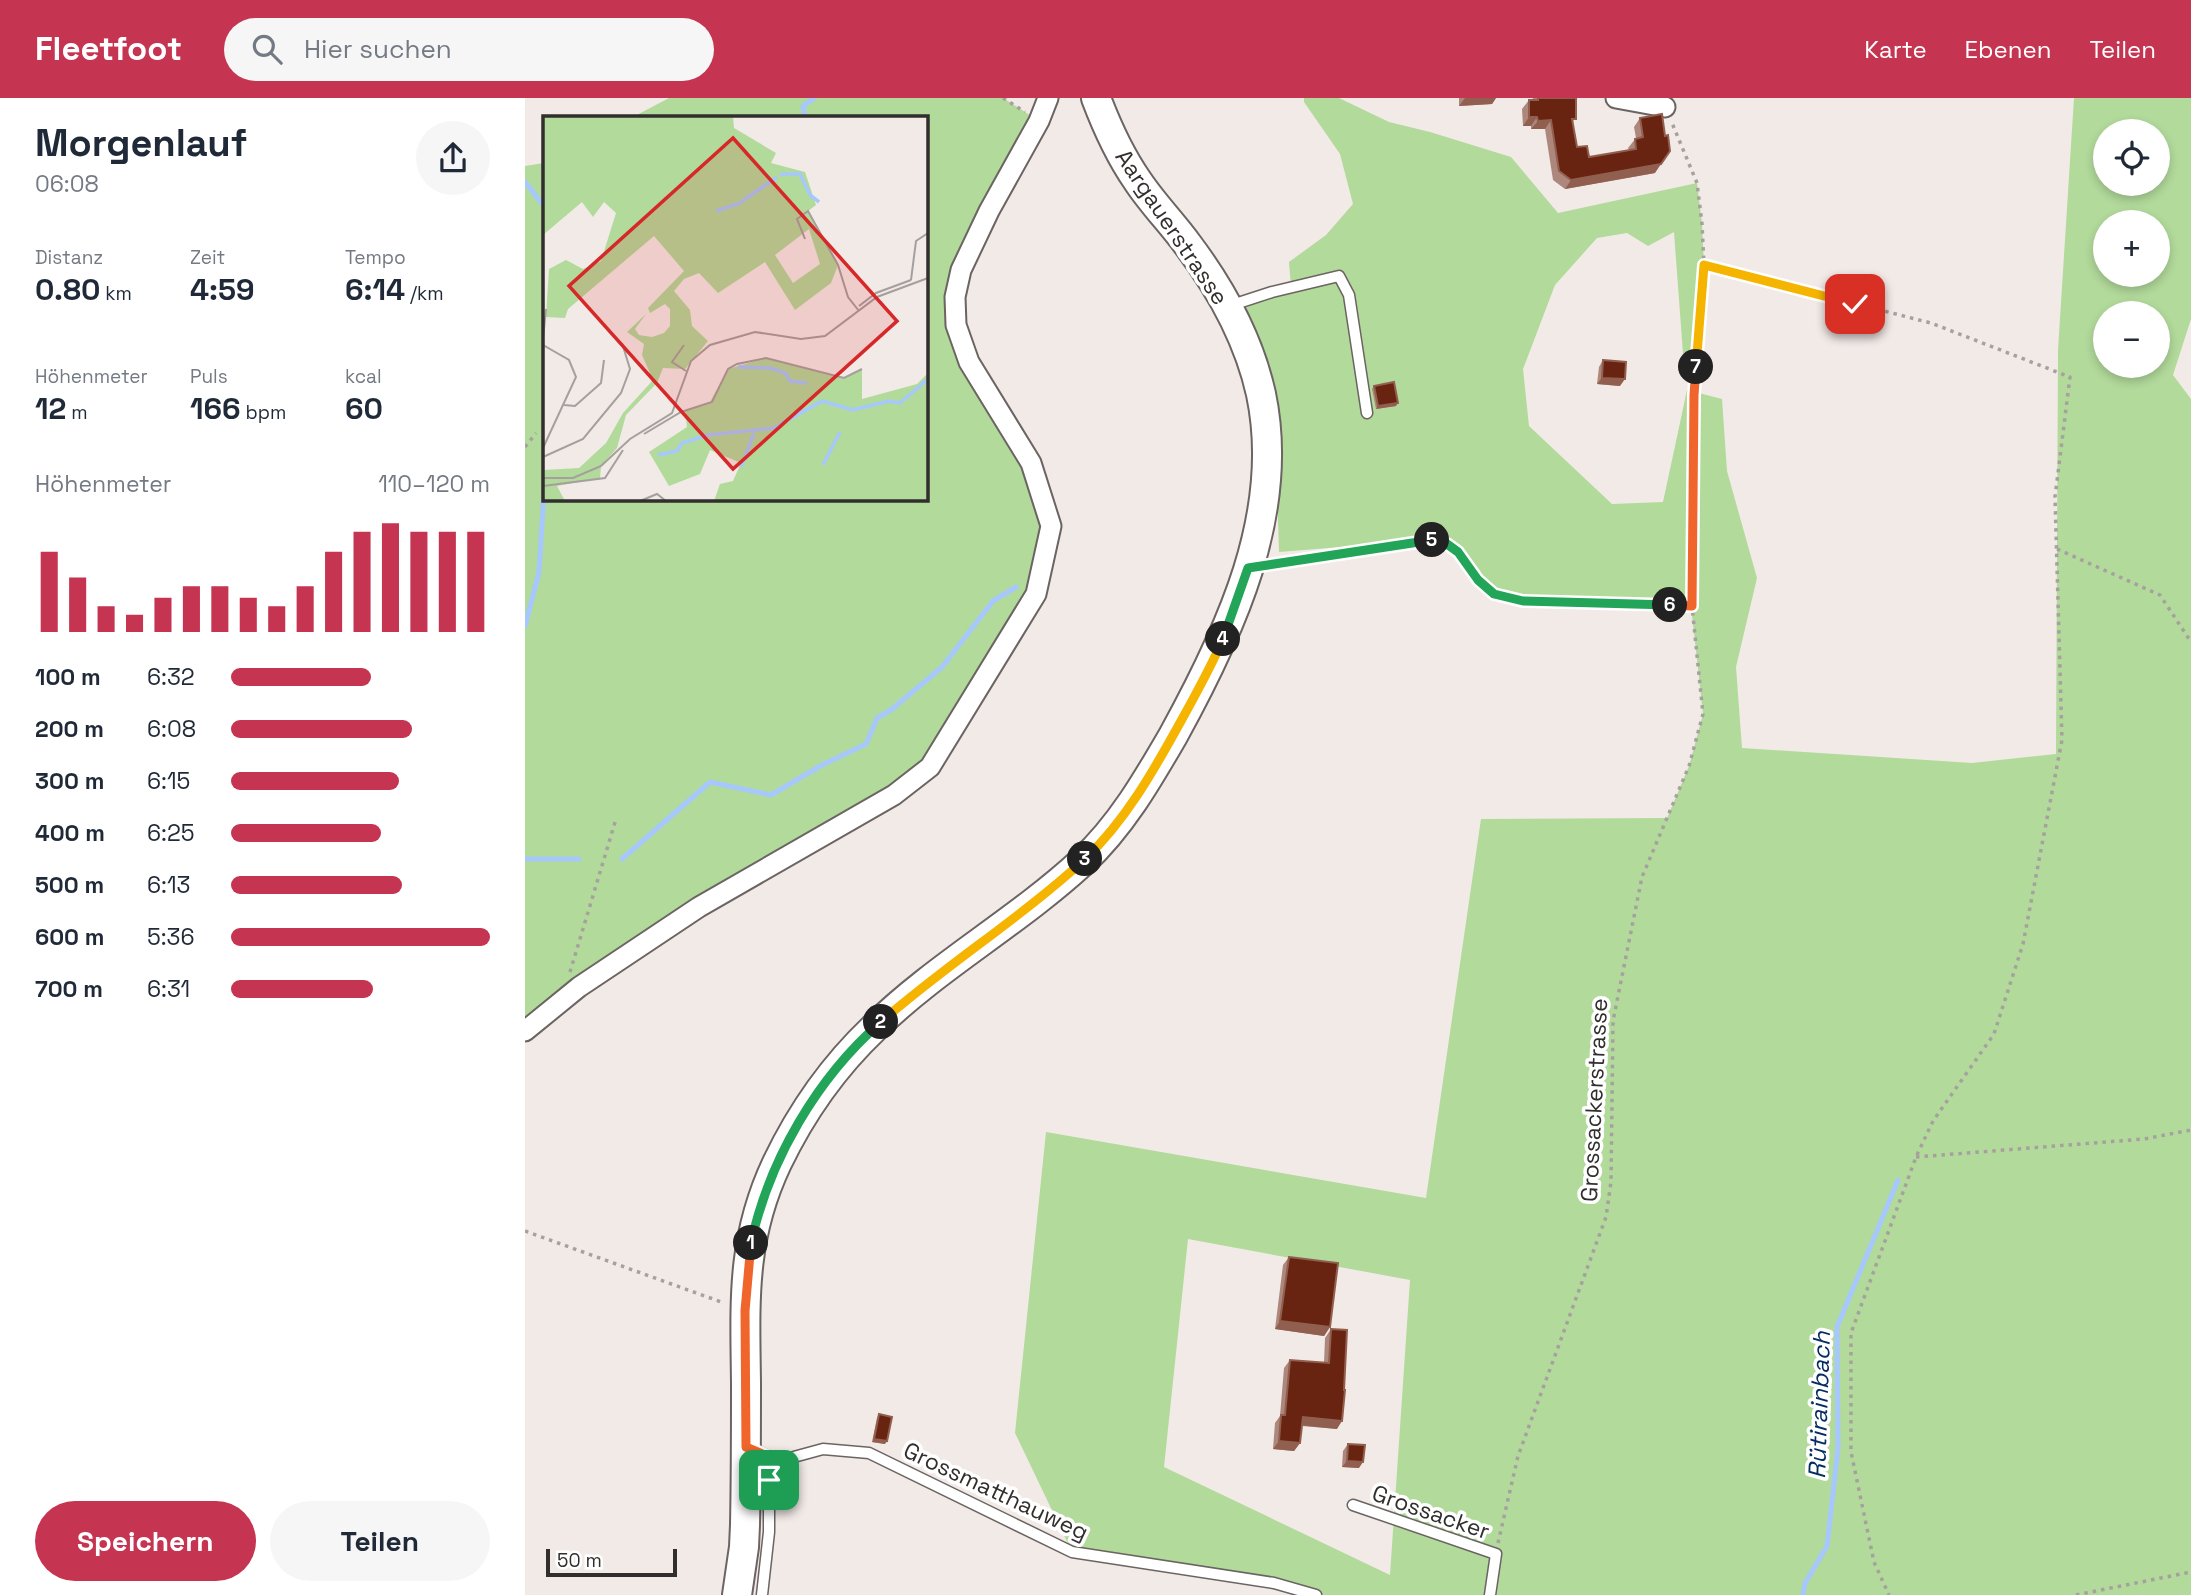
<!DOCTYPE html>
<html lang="de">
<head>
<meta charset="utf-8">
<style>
  body { margin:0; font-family:"Space Grotesk",sans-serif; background:#f6f6f7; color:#1f2937; height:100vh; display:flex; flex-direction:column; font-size:26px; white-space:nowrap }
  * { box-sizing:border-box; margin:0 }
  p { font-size:23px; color:#747a83 }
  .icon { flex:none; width:38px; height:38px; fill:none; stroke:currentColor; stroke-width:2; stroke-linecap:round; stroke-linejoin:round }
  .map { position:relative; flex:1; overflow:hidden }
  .panel { display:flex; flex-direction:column; background:#fff; width:525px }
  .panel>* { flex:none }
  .buttons { position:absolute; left:1568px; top:21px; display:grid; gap:14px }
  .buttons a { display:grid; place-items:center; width:77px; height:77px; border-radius:50%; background:#fff; box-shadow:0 4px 10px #0003; font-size:35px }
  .scale { position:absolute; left:21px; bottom:18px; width:131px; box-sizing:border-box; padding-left:7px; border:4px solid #312e2d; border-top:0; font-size:19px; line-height:24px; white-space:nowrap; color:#312e2d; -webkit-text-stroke:5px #fff; paint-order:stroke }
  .pin { position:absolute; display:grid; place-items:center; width:60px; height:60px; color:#fff; margin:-30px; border-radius:14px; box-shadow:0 4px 10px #0006 }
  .km { position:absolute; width:35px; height:35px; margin:-18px; border-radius:50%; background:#222; color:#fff; font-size:19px; line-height:35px; text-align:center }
  .round { display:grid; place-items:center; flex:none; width:74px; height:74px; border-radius:37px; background:#f6f6f7 }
  .overview { display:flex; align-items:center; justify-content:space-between; height:119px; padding:0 35px }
  h1 { font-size:38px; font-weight:700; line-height:52px }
  .metrics { display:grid; grid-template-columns:repeat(3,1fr); gap:10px; height:119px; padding:7px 35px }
  .metrics div { display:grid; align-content:center }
  .metrics b { font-size:30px; font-weight:700 }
  .metrics small { font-size:19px; font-weight:400 }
  .metrics p { font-size:19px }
  .chart { height:196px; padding:14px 35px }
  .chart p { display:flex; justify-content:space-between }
  .chart svg { width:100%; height:126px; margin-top:7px; stroke:#c53451; stroke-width:6 }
  .primary-button { display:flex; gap:14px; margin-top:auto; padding:14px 35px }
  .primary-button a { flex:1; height:80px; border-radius:42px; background:#c53451; color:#fff; font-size:28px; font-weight:700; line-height:80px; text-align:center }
  .primary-button a+a { background:#f6f6f7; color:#1f2937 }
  ul { padding:0 35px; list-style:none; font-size:23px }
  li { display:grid; grid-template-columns:112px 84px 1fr; align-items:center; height:52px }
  li i { height:18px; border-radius:9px; background:#c53451 }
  header { display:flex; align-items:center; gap:42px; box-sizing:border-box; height:98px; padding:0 35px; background:#c53451; color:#fff }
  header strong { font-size:33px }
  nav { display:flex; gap:38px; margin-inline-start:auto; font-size:24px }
  .search { width:490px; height:63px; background:#f6f6f7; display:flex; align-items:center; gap:18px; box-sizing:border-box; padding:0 24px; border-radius:38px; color:#747a83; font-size:26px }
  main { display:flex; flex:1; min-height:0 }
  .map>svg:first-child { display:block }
</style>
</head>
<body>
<header>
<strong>Fleetfoot</strong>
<div class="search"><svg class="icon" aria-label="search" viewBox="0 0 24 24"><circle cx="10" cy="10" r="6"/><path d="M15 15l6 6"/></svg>Hier suchen</div>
<nav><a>Karte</a><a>Ebenen</a><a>Teilen</a></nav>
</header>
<main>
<section class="panel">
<div class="overview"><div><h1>Morgenlauf</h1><p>06:08</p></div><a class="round"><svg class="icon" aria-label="share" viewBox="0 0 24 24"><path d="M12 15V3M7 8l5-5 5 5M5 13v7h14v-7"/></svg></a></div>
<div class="metrics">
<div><p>Distanz</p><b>0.80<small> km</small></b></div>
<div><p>Zeit</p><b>4:59</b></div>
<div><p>Tempo</p><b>6:14<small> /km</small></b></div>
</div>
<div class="metrics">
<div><p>Höhenmeter</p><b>12<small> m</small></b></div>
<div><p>Puls</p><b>166<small> bpm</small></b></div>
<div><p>kcal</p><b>60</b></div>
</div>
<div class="chart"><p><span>Höhenmeter</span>110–120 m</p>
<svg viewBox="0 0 160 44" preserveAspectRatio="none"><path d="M5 44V16M15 44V25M25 44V35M35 44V38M45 44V32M55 44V28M65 44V28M75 44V32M85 44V35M95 44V28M105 44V16M115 44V9M125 44V6M135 44V9M145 44V9M155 44V9"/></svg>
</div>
<ul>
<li><b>100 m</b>6:32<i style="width:54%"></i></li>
<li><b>200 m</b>6:08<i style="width:70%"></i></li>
<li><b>300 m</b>6:15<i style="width:65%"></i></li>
<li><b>400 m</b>6:25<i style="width:58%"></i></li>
<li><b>500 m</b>6:13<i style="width:66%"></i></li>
<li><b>600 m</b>5:36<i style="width:100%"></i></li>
<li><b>700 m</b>6:31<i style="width:55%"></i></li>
</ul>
<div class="primary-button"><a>Speichern</a><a>Teilen</a></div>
</section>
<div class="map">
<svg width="1666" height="1497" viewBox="0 0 1666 1497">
  <rect width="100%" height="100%" fill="#f2eae7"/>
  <g fill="#b2da9b" fill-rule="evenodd">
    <polygon points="144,0 478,0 514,23 436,172 431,227 506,365 526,428 511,496 405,669 0,933 0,68 19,65 19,401 401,401 401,19 108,19"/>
    <path d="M 779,0 L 814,0 L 864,24 L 905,34 L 986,59 L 1033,115 L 1172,85 L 1177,126 L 1179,167 L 1172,261 L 1159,269 L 1149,134 L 1123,148 L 1102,135 L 1072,140 L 1030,187 L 998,271 L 1004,328 L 1087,406 L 1138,404 L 1162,292 L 1197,301 L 1202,373 L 1232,480 L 1211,569 L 1217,650 L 1447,665 L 1531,656 L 1533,252 L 1549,0 L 1666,0 L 1666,221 L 1648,277 L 1666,301 L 1666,1497 L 791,1497 L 547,1454 L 490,1335 L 521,1034 L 901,1100 L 956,721 L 1142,720 L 1164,668 L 1178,616 L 1166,508 L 998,503 L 969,496 L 953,482 L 933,454 L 922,446 L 904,442 L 754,454 L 752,387 L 754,361 L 753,317 L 743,268 L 719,211 L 747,194 L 766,189 L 764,164 L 801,137 L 828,106 L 815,56 L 779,4 ZM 1580,33 L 1633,33 L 1633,86 L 1580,86 ZM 1580,124 L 1633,124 L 1633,177 L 1580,177 ZM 1580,215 L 1633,215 L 1633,268 L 1580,268 ZM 663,1141 L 885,1182 L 865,1477 L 639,1369 Z"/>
  </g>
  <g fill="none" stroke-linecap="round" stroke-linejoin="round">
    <g stroke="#a6c8fc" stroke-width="5">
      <polyline points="280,19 278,8 289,0"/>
      <polyline points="0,84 19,108"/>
      <polyline points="0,528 14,474 19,394"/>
      <polyline points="0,761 54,761"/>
      <polyline points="97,761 185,684 246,697 297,667 341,646 352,620 366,612 417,569 468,503 491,489"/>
      <polyline points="1278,1497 1280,1485 1302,1448 1313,1350 1312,1229 1373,1082"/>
    </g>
    <defs>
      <g id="lane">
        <polyline points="704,208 747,194 814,178 824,197 842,315"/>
        <polyline points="225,1350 254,1363 298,1351 344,1355 547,1454 749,1485 791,1497"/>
        <polyline points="828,1407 971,1456 965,1497"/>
        <polyline points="237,1497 244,1434 244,1382 254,1363"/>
      </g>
      <g id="street">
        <polyline points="1091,0 1140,9"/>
        <polyline points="0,933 54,889 174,809 369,697 405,669 511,496 526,428 506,365 444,264 431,227 430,199 436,172 464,113 514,23 523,0"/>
      </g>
      <path id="secondary" d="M 212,1497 L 219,1449 L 220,1427 C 221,1379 221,1332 221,1285 C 220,1204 216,1141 252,1065 C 276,1015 309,968 349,930 C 411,869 492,824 557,764 C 596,728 623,681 649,636 C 705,534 761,415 736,296 C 724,242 696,191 663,147 C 647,125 627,105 612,82 C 594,56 582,29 571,0"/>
    </defs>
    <use href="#lane" stroke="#6b6462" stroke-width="13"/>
    <use href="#street" stroke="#6b6462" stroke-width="23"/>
    <use href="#secondary" stroke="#6b6462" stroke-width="32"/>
    <g stroke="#a6a09e" stroke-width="3.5" stroke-dasharray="3.5 5" stroke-linecap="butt">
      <polyline points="478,0 500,14"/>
      <polyline points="1179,167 1406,225 1545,279 1530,399 1537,642 1498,846 1469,936 1408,1023 1391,1059 1326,1235 1326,1354 1349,1464 1364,1497"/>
      <polyline points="0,349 11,335"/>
      <polyline points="1532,451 1635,497 1666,544"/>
      <polyline points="746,467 904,442 922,446 933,454 953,482 969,496 998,503 1167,508"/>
      <polyline points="45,874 91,721"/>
      <polyline points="1391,1059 1619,1041 1666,1032"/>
      <polyline points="0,1133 199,1205"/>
      <polyline points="973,1445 993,1358 1081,1119 1086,1084 1088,923 1117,779 1164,668 1178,616 1167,508 1166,470 1169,297 1179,167 1177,126 1172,85 1147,25"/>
      <polyline points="1551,1497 1666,1474"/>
    </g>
    <use href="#lane" stroke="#fff" stroke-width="10"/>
    <use href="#street" stroke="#fff" stroke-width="19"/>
    <use href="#secondary" stroke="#fff" stroke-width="28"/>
  </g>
  <g fill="#ad877c">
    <polygon points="934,0 971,0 967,6 934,8"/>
    <polygon points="1008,0 1051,0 1048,26 1052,49 1064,59 1104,52 1103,50 1111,40 1109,29 1115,20 1130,75 1040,91 1028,82 1020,31 1006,31 1006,28 998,28 997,11 1004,2 1007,2"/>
    <polygon points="1078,262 1095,288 1072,286 1074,269"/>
    <polygon points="849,288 871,308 851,311 847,291"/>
    <polygon points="764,1159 805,1229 799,1238 750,1231 758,1167"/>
    <polygon points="806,1231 812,1331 777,1328 775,1345 769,1353 748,1351 750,1325 755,1318 759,1270 765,1262 799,1265 800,1240"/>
    <polygon points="354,1316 360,1346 347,1344 352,1320"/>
    <polygon points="823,1346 834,1370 817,1369 818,1353"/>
  </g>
  <g fill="#915f50">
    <polygon points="940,0 971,0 967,6 934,8"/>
    <polygon points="1004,19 1012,19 1006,28 998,28"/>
    <polygon points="1026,22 1020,31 1006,31 1013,23"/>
    <polygon points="1136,66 1130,75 1040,91 1046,82"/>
    <polygon points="1077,280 1100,281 1095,288 1072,286"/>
    <polygon points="873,305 871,308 851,311 853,308"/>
    <polygon points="755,1223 805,1229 799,1238 750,1231"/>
    <polygon points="778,1319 817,1323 812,1331 772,1327"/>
    <polygon points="349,1341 362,1343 360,1346 347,1344"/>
    <polygon points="754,1343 775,1345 769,1353 748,1351"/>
    <polygon points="822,1363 838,1364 834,1370 817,1369"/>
  </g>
  <g fill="#682410" stroke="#915f50" stroke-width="2">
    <polygon points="1013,0 1051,0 1051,21 1047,21 1052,49 1062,48 1064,59 1111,51 1110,41 1118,39 1115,20 1137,16 1140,38 1143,37 1145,53 1136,66 1046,82 1034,73 1026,22 1013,23 1012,19 1004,19 1004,2 1013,2"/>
    <polygon points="1078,262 1101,264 1100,281 1077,280"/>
    <polygon points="869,284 873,305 853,308 849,288"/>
    <polygon points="764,1159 813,1165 805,1229 755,1223"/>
    <polygon points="806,1231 822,1232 819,1292 820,1292 817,1323 778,1319 775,1345 754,1343 756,1317 760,1317 765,1262 804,1265"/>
    <polygon points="354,1316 367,1319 362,1343 349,1341"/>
    <polygon points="823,1346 840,1347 838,1364 822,1363"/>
  </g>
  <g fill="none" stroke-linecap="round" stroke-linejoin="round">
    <defs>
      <polyline id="split-1" points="226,1145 220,1213 221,1349 254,1363 244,1382"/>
      <path id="split-2" d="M 226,1145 C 244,1062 292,980 356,924"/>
      <path id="split-3" d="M 356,924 C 422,866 496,820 560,761"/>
      <path id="split-4" d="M 560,761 C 601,722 629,672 656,623 C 671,596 686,569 698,541"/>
      <polyline id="split-5" points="698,541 723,470 907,442"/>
      <polyline id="split-6" points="907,442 922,446 933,454 953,482 969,496 998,503 1145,507"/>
      <polyline id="split-7" points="1145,507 1167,508 1169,297 1171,269"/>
      <polyline id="split-8" points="1171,269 1179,167 1330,206"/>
    </defs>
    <use href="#split-1" stroke="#fff" stroke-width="14"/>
    <use href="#split-2" stroke="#fff" stroke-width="14"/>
    <use href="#split-3" stroke="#fff" stroke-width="14"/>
    <use href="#split-4" stroke="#fff" stroke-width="14"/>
    <use href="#split-5" stroke="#fff" stroke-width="14"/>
    <use href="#split-6" stroke="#fff" stroke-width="14"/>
    <use href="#split-7" stroke="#fff" stroke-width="14"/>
    <use href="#split-8" stroke="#fff" stroke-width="14"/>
    <use href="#split-1" stroke="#f0652b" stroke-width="9"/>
    <use href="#split-2" stroke="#22a559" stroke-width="9"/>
    <use href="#split-3" stroke="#f5b400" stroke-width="9"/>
    <use href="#split-4" stroke="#f5b400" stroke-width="9"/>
    <use href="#split-5" stroke="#22a559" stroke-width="9"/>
    <use href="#split-6" stroke="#22a559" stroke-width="9"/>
    <use href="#split-7" stroke="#f0652b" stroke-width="9"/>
    <use href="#split-8" stroke="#f5b400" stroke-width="9"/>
  </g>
  <g text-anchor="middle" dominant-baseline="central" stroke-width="7" stroke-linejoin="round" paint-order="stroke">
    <g font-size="23" fill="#312e2d" stroke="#fff">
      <text transform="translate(647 129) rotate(56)">Aargauerstrasse</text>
      <text transform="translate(1069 1002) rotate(-87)">Grossackerstrasse</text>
      <text transform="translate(471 1393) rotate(25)">Grossmatthauweg</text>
      <text transform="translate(906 1414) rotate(19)">Grossacker</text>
    </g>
    <g font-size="24" font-style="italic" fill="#052d63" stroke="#fff">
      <text transform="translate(1294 1307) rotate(-88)">Rütirainbach</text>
    </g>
  </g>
  <g transform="translate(18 18)">
    <rect width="385" height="385" fill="#f2eae7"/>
    <path d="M 0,0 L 190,0 L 191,12 L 233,37 L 228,47 L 262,56 L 273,89 L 265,95 L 295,149 L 288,167 L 252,194 L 222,146 L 175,177 L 156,157 L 141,163 L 131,175 L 147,194 L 149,210 L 165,225 L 142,253 L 120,252 L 114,267 L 83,299 L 74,332 L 58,350 L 57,362 L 14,370 L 22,385 L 0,385 L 0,354 L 36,352 L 63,327 L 80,297 L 110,264 L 99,239 L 101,228 L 84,216 L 103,198 L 92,213 L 96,219 L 109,221 L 121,217 L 127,210 L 127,193 L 122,188 L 107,197 L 105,192 L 141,155 L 111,120 L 25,193 L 22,202 L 3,201 L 6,153 L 23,144 L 40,153 L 58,145 L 73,97 L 61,86 L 50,101 L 39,86 L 0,119 ZM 266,113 L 277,148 L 250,167 L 232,139 ZM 223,242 L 301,262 L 319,253 L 319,283 L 374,268 L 385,257 L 385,385 L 171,385 L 177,368 L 190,365 L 198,347 L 167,334 L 157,358 L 126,370 L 106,336 L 144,311 L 142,294 L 166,288 L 185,253 Z" fill="#b2da9b" fill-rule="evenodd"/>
    <path fill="none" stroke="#a6c8fc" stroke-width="3.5" d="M 237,58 L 257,58 L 267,79 L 276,86M 173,95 L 195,88 L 234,61M 195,251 L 227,252 L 242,257 L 247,265 L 264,267M 115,339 L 134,335 L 139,327 L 165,319 L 231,312 L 279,285 L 310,294 L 346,285 L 357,287 L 385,263M 280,349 L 297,316M 198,351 L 211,317"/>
    <path fill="none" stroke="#a59f9d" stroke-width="2" d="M 262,123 L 254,103 L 265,95 L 295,149 L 305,181 L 316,195M 368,164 L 373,125 L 385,117M 316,190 L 333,177 L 368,164M 0,223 L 3,193M 0,229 L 26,244 L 33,261 L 0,332M 141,229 L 129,246 L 143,255M 21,289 L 32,290 L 58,267 L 61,244M 101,318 L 138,296 L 169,286 L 185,253 L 194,248 L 223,242 L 301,262 L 319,253M 0,341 L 40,323 L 78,277 L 87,253 L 79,227M 58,350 L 87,323 L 129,297 L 148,245 L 167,229 L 212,216 L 258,223 L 282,220 L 334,181 L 385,162M 0,362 L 30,362 L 58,350M 0,370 L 62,362 L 80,334M 97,385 L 114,378 L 123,385"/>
    <path fill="#d62828" fill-opacity="0.15" stroke="#d62828" stroke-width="3.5" d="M 190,22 L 354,205 L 190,353 L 26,170 Z"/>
    <rect width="385" height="385" fill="none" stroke="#312e2d" stroke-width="3.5"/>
  </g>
</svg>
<div class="buttons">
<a><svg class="icon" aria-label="locate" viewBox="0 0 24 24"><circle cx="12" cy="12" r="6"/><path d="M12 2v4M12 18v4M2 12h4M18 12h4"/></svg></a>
<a>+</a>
<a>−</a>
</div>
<div class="scale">50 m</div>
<div class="pin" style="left:244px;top:1382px;background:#1e9e55"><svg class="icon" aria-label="arrive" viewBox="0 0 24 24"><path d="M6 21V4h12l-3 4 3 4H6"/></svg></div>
<div class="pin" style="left:1330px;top:206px;background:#d93025"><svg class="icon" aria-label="check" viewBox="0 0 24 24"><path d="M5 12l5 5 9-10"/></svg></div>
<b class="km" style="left:226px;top:1145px">1</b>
<b class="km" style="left:356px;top:924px">2</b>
<b class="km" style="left:560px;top:761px">3</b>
<b class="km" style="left:698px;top:541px">4</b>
<b class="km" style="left:907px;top:442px">5</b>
<b class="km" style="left:1145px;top:507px">6</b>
<b class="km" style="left:1171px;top:269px">7</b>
</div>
</main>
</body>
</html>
